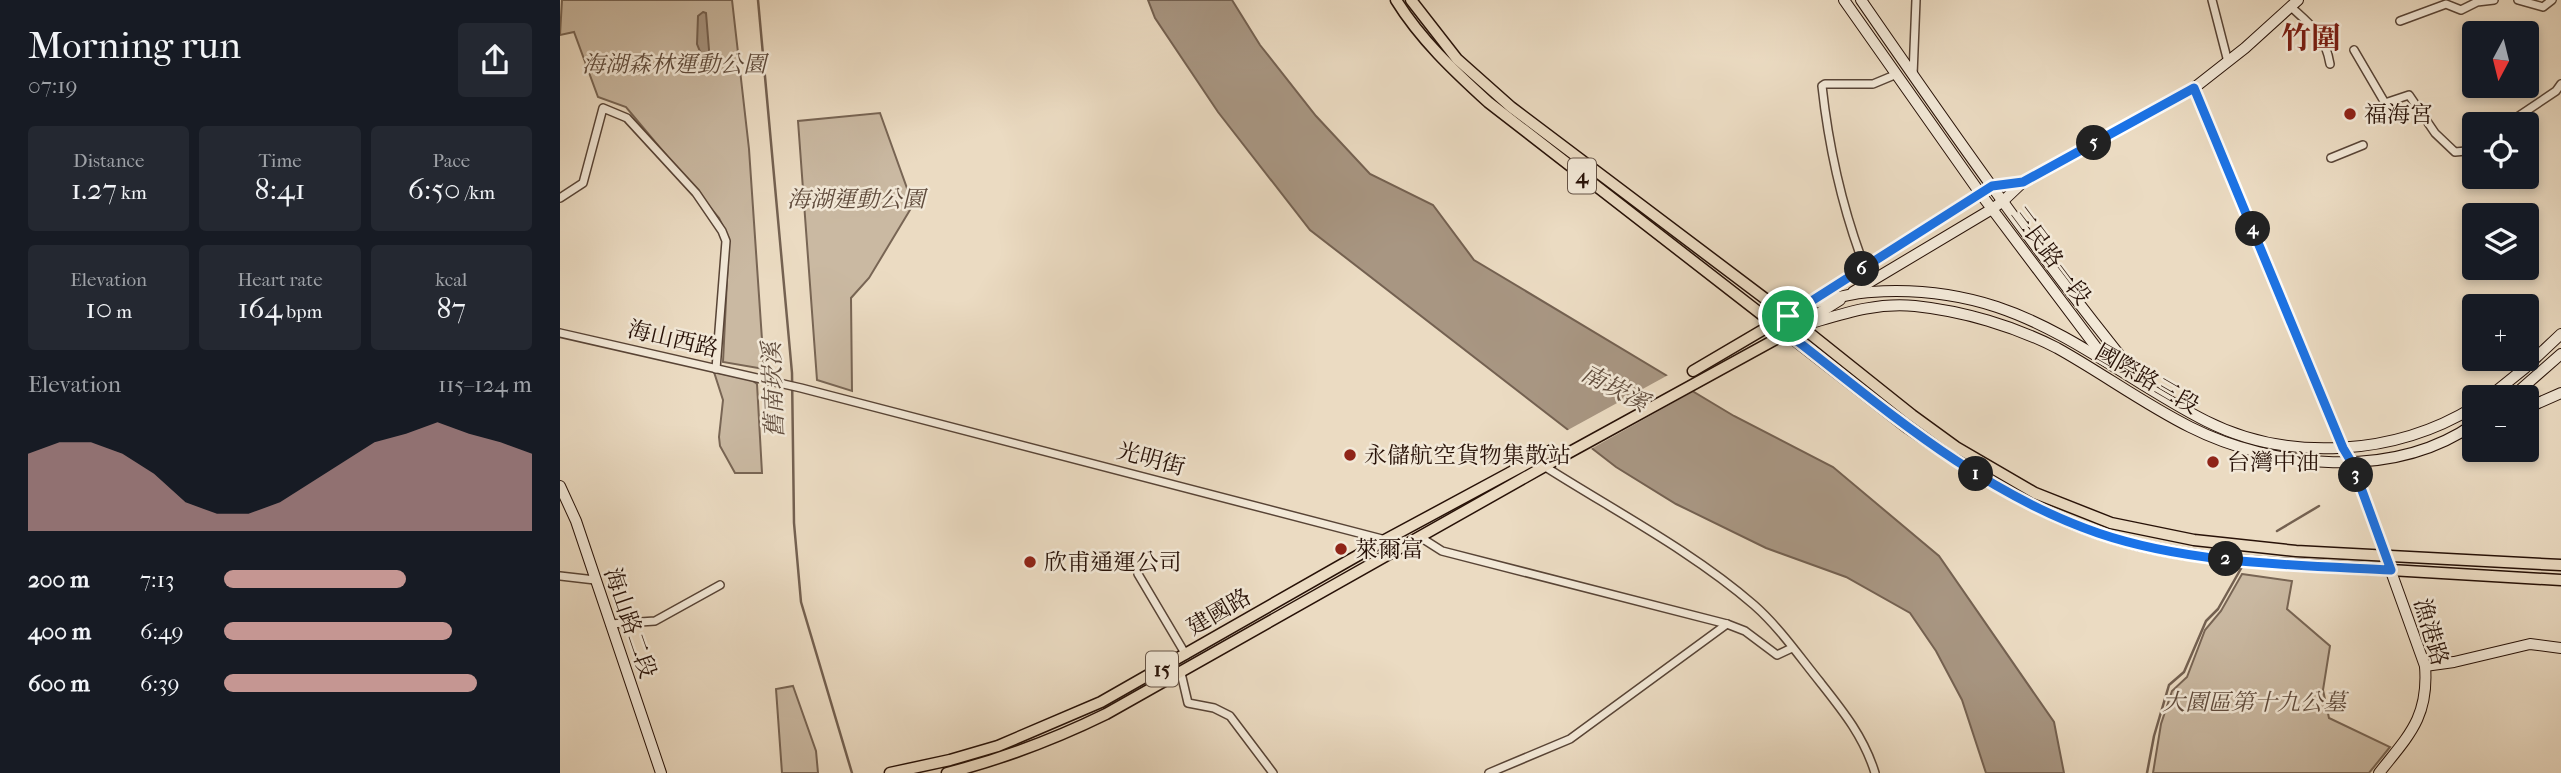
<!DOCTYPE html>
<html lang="en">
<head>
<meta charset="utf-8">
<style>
  body { margin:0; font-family:"IM FELL French Canon","Noto Serif TC",serif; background:#242831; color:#f1f3f6; height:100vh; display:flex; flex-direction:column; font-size:26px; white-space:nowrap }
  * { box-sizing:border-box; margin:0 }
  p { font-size:23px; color:#9ea1a6 }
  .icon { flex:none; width:38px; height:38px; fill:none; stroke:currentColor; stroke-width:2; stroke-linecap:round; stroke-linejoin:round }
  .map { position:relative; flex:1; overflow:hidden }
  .details { display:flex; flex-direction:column; background:#171b24; width:560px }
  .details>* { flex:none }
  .needle { width:46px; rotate:187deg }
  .fabs { position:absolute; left:1902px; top:21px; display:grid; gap:14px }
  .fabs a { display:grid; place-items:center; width:77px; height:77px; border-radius:7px; background:#171b24; box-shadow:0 4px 10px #0003; font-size:35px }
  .pin { position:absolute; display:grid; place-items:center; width:60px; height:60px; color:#fff; margin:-30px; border:4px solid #fff; border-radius:50%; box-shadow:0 2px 7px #0007 }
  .km { position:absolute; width:35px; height:35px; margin:-18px; border-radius:50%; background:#222; color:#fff; font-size:19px; line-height:35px; text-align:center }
  .round { display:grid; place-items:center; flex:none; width:74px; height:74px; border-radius:7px; background:#242831 }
  .overview { display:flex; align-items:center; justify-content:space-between; height:119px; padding:0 28px }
  h1 { font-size:38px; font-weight:600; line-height:52px }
  .figures { display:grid; grid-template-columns:repeat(3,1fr); gap:10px; height:119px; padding:7px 28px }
  .figures div { display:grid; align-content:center; border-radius:7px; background:#242831; text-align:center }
  .figures b { font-size:30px; font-weight:600 }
  .figures small { font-size:19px; font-weight:400 }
  .figures p { font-size:19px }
  .chart { height:196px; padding:14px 28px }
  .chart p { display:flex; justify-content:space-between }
  .chart svg { width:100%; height:126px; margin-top:7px; fill:#c59692; opacity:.7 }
  ul { padding:0 28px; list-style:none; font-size:23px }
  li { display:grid; grid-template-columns:112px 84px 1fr; align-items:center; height:52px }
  li i { height:18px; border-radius:9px; background:#c59692 }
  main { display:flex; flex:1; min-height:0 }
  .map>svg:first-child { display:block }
</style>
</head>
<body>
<main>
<section class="details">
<div class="overview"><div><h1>Morning run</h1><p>07:19</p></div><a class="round"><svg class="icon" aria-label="share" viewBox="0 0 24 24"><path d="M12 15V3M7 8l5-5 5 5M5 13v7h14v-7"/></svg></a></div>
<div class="figures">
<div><p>Distance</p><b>1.27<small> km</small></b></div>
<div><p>Time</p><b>8:41</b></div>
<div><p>Pace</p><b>6:50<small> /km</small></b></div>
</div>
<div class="figures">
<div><p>Elevation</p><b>10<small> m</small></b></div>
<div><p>Heart rate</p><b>164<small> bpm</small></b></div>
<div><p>kcal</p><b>87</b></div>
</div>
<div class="chart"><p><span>Elevation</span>115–124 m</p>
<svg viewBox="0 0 160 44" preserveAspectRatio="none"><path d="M0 44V17L10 13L20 13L30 17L40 24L50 34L60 38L70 38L80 34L90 27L100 20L110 13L120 10L130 6L140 10L150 13L160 17V44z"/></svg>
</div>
<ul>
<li><b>200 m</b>7:13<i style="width:59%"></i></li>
<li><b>400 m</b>6:49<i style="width:74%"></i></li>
<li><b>600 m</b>6:39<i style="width:82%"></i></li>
</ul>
</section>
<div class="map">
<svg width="2001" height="773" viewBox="0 0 2001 773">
  <rect width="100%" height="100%" fill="#ebdbc2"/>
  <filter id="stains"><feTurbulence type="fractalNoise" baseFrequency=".00286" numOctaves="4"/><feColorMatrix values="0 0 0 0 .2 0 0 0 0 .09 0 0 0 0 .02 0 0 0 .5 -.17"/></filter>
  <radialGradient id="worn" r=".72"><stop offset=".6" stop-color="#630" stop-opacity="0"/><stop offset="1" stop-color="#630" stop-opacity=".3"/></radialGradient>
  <g fill="#cab9a2" stroke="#786554" stroke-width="2">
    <polygon points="2,0 172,0 189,149 204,369 163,362 169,239 159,218 66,107 38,97 14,32 0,35"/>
    <polygon points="320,113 353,205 309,278 291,298 292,391 257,380 238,121"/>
    <polygon points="154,372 192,380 197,384 202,473 175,473 160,446 159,437 163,400"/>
    <polygon points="1682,574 1732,581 1727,609 1770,646 1763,690 1769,718 1830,747 1809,773 1593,773 1601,724 1612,691 1627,677 1645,630 1661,611"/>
    <polygon points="233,686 256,751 258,773 222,773 216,689"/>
  </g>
  <g fill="#a89682" stroke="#746151" stroke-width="2">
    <polygon points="588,0 672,0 700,45 756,116 810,174 873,205 914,260 1174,416 1273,467 1379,556 1494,722 1504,773 1426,773 1402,700 1376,651 1350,613 1286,577 1206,548 1116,504 1056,467 750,230 658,112 595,18"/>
    <polygon points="143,12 146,13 150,62 145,67 138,68 137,56 141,54 137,44 138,16"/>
  </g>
  <polygon fill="#ebdbc2" points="1110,374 1136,390 1029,450 1006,431"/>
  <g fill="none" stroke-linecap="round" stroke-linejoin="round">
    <g stroke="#746151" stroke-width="2.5">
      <polyline points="198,0 232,373 234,523 241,602 292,773"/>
      <polyline points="1717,531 1759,506"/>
      <polyline points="1587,773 1594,736 1609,685 1624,672 1646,621 1658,609 1683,565"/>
    </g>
    <defs>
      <g id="street">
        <polyline points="1652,0 1668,62"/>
        <polyline points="1958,0 1983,7 1992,0"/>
        <path d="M 1731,7 C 1752,26 1765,35 1770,64"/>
        <polyline points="1840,21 1886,4 1901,10 1917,2 1934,0"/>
        <polyline points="1794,50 1825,103 1849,95 1875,133 1895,152 1906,151 1914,146"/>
        <polyline points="1353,75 1356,0"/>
        <polyline points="1947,124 1996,91 2001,84"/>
        <polyline points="1771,158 1803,145"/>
        <polyline points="0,198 23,183 43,108 67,118 136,193 162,231 166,241 156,369"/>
        <path d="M 1305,268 C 1282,208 1269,150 1262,86 L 1265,84 L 1313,84 L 1337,74"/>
        <polyline points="0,333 241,388 845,545"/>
        <path d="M 984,466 C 1053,510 1132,551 1194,605 C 1219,627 1239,656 1260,682 C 1283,711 1304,737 1315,773"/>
        <polyline points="860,537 882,551 1167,624 1185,631 1217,655 1232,648"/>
        <polyline points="578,574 626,655"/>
        <polyline points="0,576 35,580"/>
        <polyline points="50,624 95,621 160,585"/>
        <polyline points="621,673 628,703 654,708 670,716 713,773"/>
        <polyline points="929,773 1010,739 1167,624"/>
      </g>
      <g id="secondary">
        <polyline points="1284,0 1420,193 1545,359"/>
        <path d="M 1301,0 C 1390,129 1480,258 1579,379"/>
        <path d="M 1634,88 L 1783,448 L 1792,463 L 1865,666 C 1869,717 1849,735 1819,773"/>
        <polyline points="1293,292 1432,209 1443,201 1463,182 1634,88 1685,48 1738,0"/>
        <path d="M 1249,304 C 1269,300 1290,293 1311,292 C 1352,289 1397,294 1437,307 C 1512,332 1575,385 1646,421 C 1729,463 1836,455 1914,407"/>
        <polyline points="1228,316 1431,186 1462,182"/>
        <path d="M 1241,326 C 1280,315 1313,302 1355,306 C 1403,311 1454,326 1497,348 C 1542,373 1584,404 1630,427 C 1713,469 1834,480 1914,424"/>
        <polyline points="1227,333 1280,300"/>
        <polyline points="1929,397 1965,368 2001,334"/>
        <polyline points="1952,397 2001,354"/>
        <polyline points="1967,408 2001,393"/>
        <polyline points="0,486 16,521 101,773"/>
        <polyline points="1865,666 1894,662 1970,644 2001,648"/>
      </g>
      <g id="primary">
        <path d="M 836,0 C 860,39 894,71 928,102 L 1348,428 C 1409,470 1468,509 1538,533 C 1614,559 1699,563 1779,567 C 1853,571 1927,576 2001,580"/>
        <polyline points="851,0 897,59 951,107 1228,316 1352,415 1396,447 1475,493 1551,523 1634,540 1736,551 2001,565"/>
        <polyline points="1133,371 1218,321"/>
        <polyline points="330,773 390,760 438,746 541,702 825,540 992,450"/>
        <path d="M 387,773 C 442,759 495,739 546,714 L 1001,457 L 1227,333"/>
      </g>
    </defs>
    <use href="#street" stroke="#584436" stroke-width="10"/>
    <use href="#secondary" stroke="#271107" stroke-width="12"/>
    <use href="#primary" stroke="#271107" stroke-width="13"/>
    <use href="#street" stroke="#f2e8d7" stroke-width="7"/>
    <use href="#secondary" stroke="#f2e8d7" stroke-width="10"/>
    <use href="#primary" stroke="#ebdbc2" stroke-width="10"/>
  </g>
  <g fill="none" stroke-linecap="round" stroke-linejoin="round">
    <defs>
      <path id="route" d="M 1634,88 L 1783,448 L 1792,463 L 1831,570 C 1735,565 1629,564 1538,533 C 1419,492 1325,409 1227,333 L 1241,326 L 1228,316 L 1432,186 L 1463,182 Z"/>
    </defs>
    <use href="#route" stroke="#fff" stroke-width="14"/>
    <use href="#route" stroke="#1a73e8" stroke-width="9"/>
  </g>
  <g fill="#8f2418" stroke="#f2e8d7" stroke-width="2.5">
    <circle cx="1790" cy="114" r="7"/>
    <circle cx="790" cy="455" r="7"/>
    <circle cx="1653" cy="462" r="7"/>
    <circle cx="781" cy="549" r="7"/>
    <circle cx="470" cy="562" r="7"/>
  </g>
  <g text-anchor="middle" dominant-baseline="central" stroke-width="5" stroke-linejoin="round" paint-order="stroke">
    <g fill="#f2e8d7" stroke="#645245" stroke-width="2">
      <rect x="1008" y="158.5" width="28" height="35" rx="5"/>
      <rect x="586" y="651.5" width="32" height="35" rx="5"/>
    </g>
    <g font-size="21" font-weight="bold" fill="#271107">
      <text x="1022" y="176">4</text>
      <text x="602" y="669">15</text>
    </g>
    <g font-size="23" font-style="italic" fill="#604c3d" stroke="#f2e8d7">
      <text x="114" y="64">海湖森林運動公園</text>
      <text x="296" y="199">海湖運動公園</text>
      <text x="1694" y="702">大園區第十九公墓</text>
    </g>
    <g font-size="23" fill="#271107" stroke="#f2e8d7" text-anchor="start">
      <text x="1804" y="114">福海宮</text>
      <text x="804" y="455">永儲航空貨物集散站</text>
      <text x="1667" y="462">台灣中油</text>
      <text x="795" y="549">萊爾富</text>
      <text x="484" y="562">欣甫通運公司</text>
    </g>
    <g font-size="23" fill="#271107" stroke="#f2e8d7">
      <text transform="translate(1491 256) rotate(53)">三民路一段</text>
      <text transform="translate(113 339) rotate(13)">海山西路</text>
      <text transform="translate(1587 379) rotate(30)">國際路三段</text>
      <text transform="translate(591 459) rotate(15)">光明街</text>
      <text transform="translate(659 612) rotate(-30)">建國路</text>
      <text transform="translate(70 623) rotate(71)">海山路二段</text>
      <text transform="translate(1871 632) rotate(74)">漁港路</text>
    </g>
    <g font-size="24" font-style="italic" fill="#614d3e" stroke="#f2e8d7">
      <text transform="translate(1055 388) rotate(28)">南崁溪</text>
      <text transform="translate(213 390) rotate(-92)">舊南崁溪</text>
    </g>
    <g font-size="30" font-weight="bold" fill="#7a1f14" stroke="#f2e8d7">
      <text x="1751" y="38">竹圍</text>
    </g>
  </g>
  <rect width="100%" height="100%" filter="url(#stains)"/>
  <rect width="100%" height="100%" fill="url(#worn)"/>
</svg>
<div class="fabs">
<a><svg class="needle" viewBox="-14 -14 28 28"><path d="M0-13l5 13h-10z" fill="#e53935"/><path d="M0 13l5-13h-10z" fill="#9ea1a6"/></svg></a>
<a><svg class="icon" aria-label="locate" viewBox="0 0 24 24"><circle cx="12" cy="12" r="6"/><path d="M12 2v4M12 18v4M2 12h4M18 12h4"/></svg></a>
<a><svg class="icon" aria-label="layers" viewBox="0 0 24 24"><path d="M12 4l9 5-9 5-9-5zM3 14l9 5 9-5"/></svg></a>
<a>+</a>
<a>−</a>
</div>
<div class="pin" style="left:1228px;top:316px;background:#1e9e55"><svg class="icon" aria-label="arrive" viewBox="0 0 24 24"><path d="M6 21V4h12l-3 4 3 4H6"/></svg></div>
<b class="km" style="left:1416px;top:474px">1</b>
<b class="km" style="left:1666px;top:559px">2</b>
<b class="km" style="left:1796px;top:475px">3</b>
<b class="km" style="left:1693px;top:229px">4</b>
<b class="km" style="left:1534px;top:143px">5</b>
<b class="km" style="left:1302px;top:269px">6</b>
</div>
</main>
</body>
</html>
